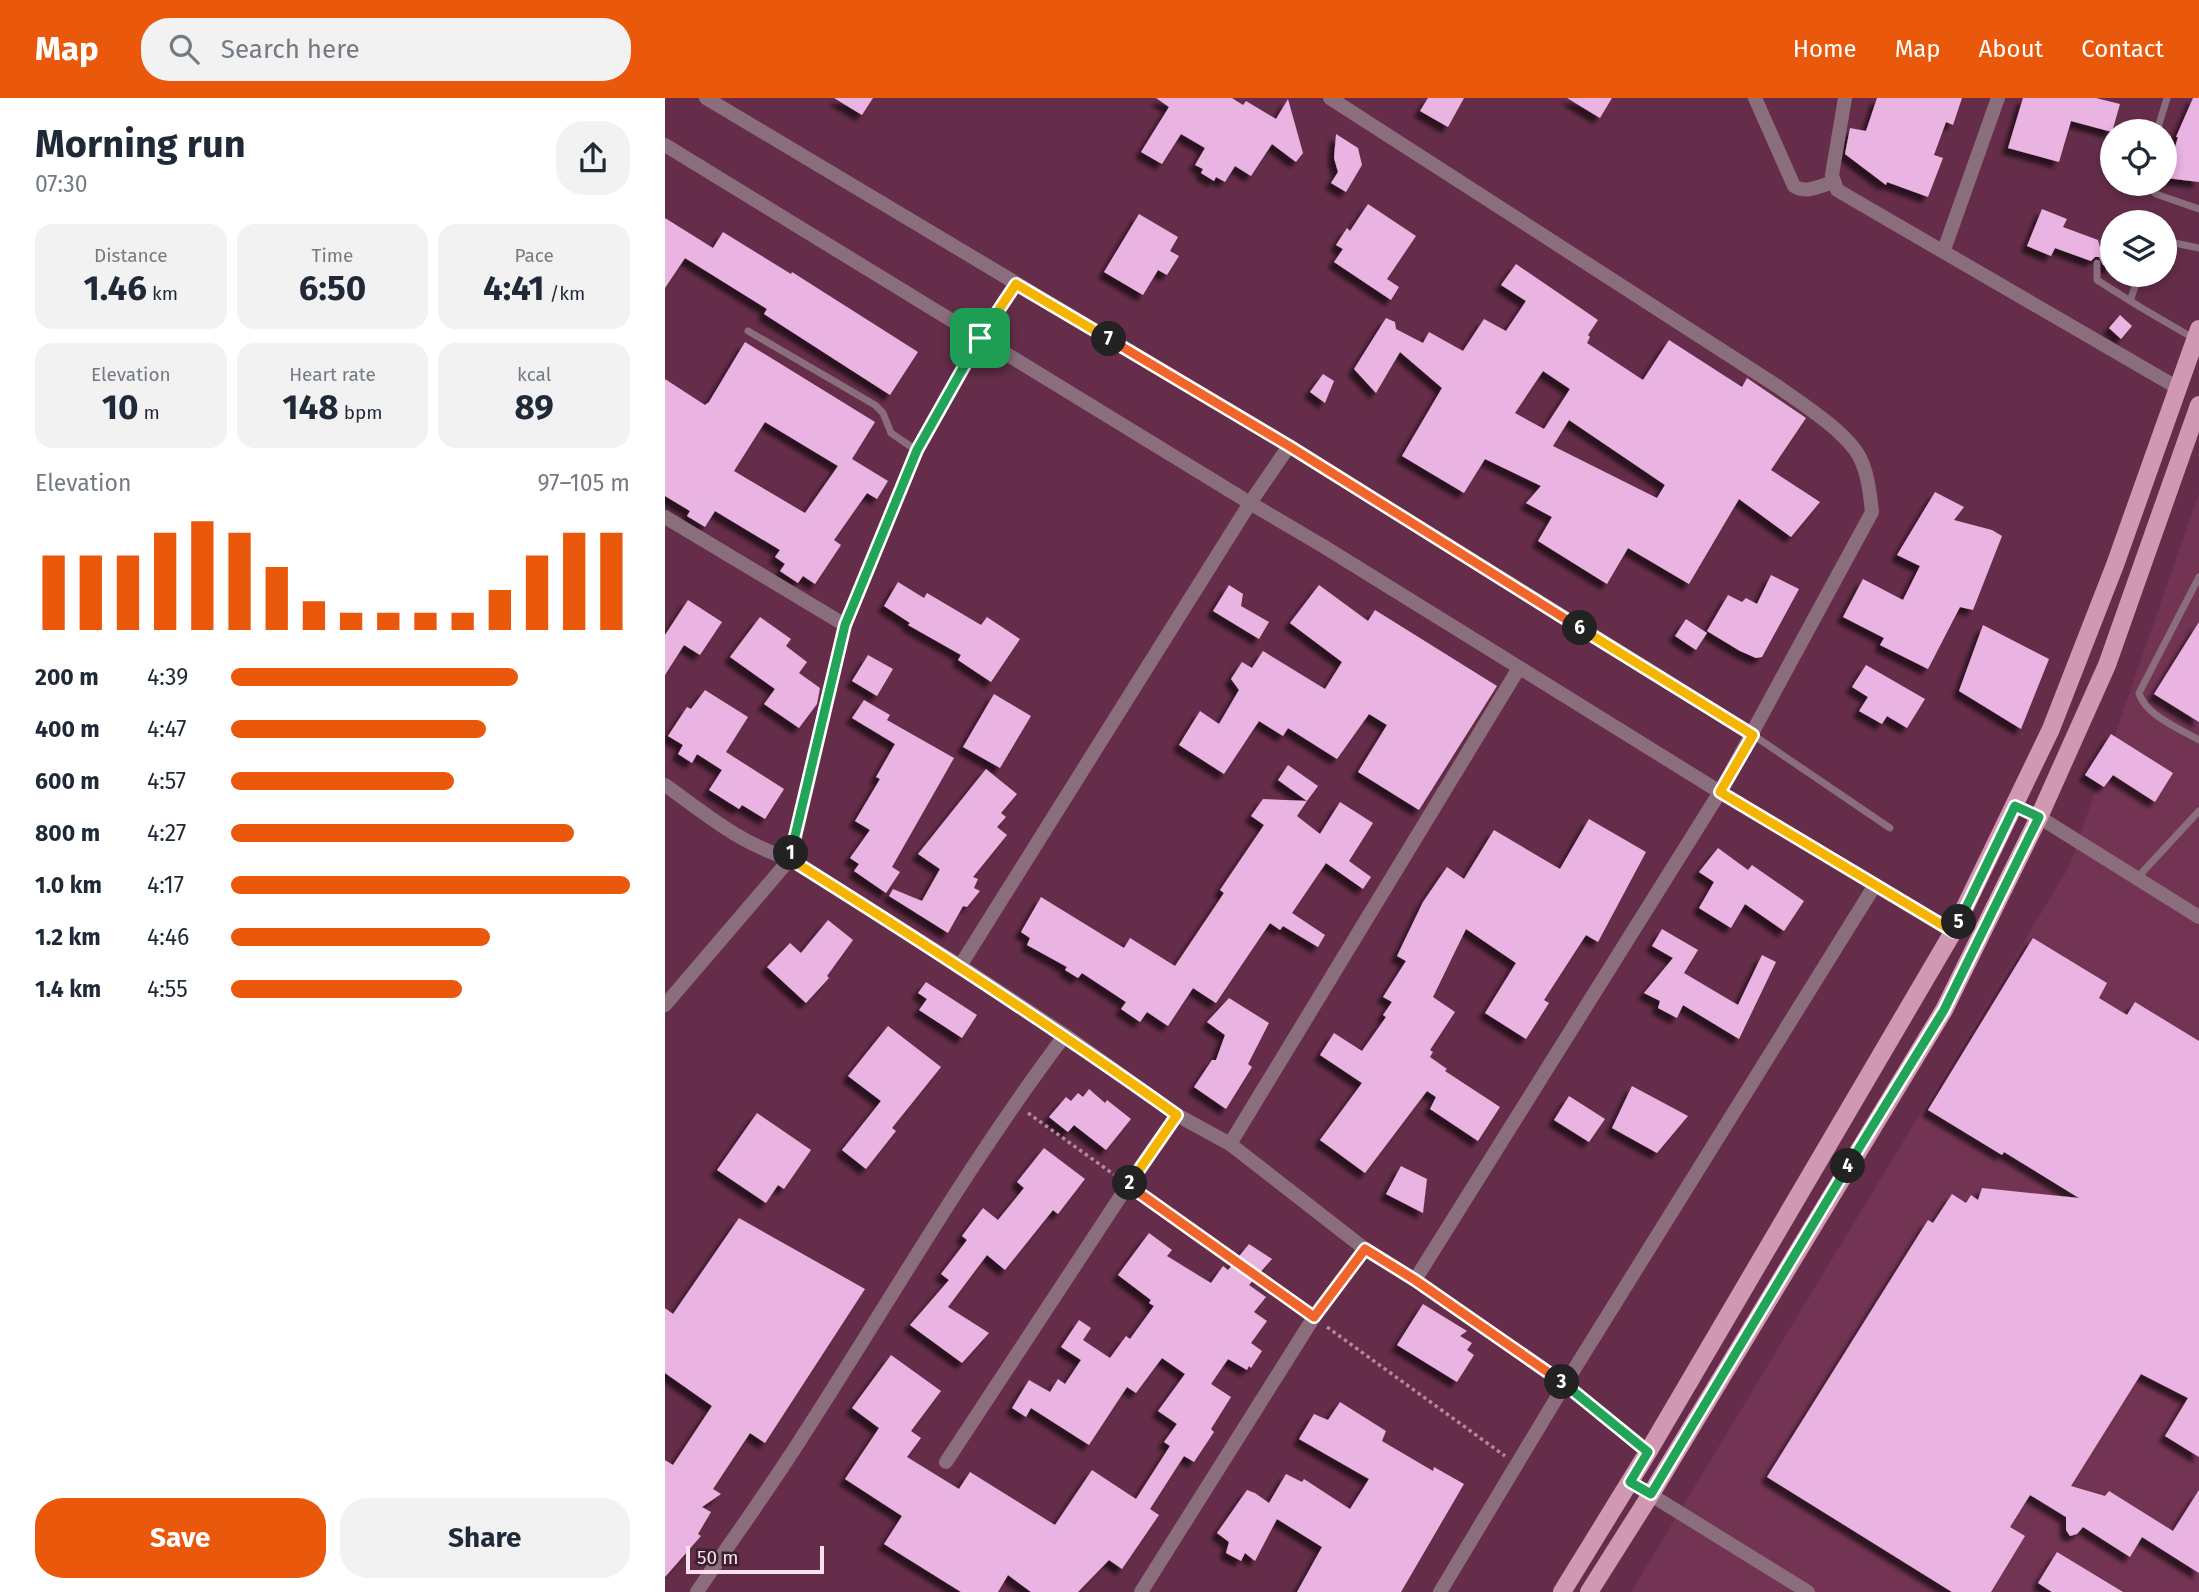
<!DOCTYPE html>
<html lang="en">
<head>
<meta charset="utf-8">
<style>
  body { margin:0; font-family:"Fira Sans",sans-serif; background:#f2f2f3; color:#1f2937; height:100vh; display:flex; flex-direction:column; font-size:26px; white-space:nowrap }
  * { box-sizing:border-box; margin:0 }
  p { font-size:23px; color:#747a83 }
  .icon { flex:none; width:38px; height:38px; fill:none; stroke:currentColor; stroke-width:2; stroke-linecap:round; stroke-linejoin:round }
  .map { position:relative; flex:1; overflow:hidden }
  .details { display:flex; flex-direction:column; background:#fff; width:665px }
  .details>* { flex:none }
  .tools { position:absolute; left:1435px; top:21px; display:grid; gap:14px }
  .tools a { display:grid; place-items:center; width:77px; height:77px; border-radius:50%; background:#fff; box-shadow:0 4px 10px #0003; font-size:35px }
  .scale { position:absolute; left:21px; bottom:18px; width:138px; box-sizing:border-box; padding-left:7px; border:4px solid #fce0ec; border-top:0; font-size:19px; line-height:24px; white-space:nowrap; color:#fce0ec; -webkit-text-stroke:5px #3a202c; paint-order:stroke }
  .pin { position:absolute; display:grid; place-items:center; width:60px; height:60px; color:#fff; margin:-30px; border-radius:14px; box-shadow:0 4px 10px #0006 }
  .km { position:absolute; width:35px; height:35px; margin:-18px; border-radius:50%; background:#222; color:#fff; font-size:19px; line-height:35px; text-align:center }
  .round { display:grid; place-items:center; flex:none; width:74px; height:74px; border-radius:28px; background:#f2f2f3 }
  .head { display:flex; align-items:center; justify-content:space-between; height:119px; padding:0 35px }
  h1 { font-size:38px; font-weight:700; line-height:52px }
  .stats { display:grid; grid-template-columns:repeat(3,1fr); gap:10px; height:119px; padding:7px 35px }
  .stats div { display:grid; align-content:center; border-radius:18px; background:#f2f2f3; text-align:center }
  .stats b { font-size:35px; font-weight:700 }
  .stats small { font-size:19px; font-weight:400 }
  .stats p { font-size:19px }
  .chart { height:196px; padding:14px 35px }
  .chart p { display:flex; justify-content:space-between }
  .chart svg { width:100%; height:126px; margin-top:7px; stroke:#ea580c; stroke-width:6 }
  .cta { display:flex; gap:14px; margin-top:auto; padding:14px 35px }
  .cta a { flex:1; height:80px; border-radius:28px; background:#ea580c; color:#fff; font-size:28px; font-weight:700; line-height:80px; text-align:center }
  .cta a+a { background:#f2f2f3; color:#1f2937 }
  ul { padding:0 35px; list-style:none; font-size:23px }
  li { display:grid; grid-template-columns:112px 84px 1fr; align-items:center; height:52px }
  li i { height:18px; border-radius:9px; background:#ea580c }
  header { display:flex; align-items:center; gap:42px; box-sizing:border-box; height:98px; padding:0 35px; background:#ea580c; color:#fff }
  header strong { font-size:33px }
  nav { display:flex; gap:38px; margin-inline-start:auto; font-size:24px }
  .search { width:490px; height:63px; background:#f2f2f3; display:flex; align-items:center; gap:18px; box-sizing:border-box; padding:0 24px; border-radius:28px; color:#747a83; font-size:26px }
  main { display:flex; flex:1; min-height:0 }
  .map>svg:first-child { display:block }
</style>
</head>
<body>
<header>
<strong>Map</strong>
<div class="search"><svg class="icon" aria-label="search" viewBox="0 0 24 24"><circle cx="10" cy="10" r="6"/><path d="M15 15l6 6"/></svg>Search here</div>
<nav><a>Home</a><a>Map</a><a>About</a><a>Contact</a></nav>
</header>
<main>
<section class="details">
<div class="head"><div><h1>Morning run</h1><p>07:30</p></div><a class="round"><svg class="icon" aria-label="share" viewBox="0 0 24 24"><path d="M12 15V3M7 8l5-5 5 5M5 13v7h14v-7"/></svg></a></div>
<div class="stats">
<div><p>Distance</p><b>1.46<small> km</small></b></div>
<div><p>Time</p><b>6:50</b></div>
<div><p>Pace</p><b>4:41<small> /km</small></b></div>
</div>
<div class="stats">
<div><p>Elevation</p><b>10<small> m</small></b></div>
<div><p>Heart rate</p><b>148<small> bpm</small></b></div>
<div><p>kcal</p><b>89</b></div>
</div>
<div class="chart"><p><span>Elevation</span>97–105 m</p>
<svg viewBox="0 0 160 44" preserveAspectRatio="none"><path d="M5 44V18M15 44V18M25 44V18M35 44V10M45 44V6M55 44V10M65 44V22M75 44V34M85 44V38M95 44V38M105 44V38M115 44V38M125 44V30M135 44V18M145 44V10M155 44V10"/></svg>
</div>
<ul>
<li><b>200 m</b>4:39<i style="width:72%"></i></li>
<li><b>400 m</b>4:47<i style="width:64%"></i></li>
<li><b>600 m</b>4:57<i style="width:56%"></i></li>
<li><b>800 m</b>4:27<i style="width:86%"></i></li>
<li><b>1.0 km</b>4:17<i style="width:100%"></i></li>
<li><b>1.2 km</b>4:46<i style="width:65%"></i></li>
<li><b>1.4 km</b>4:55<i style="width:58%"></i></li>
</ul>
<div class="cta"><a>Save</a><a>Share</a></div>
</section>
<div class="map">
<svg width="1534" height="1494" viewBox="0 0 1534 1494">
  <defs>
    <filter id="shadow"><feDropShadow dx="-6" dy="6" stdDeviation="2" flood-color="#0009"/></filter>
  </defs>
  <rect width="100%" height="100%" fill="#652d49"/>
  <polygon fill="#733454" points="1534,395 1534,1494 966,1494 1404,769"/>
  <g fill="#e9b3e2" fill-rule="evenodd" filter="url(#shadow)">
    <polygon points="169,0 208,0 197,17"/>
    <polygon points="491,0 567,0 578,7 581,3 611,21 623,1 638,55 631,64 607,46 586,78 570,68 560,84 551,79 549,83 536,75 538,71 530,67 540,50 516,36 497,66 476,54 504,9"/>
    <polygon points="763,0 799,0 783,29 755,13"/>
    <polygon points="902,0 947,0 935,20"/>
    <polygon points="1212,0 1297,0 1288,27 1281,24 1269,57 1278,60 1263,99 1222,84 1221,87 1180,56 1185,30 1201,33"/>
    <polygon points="1358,0 1431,0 1455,6 1447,34 1406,23 1394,64 1343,50"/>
    <polygon points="1528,0 1534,0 1534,84 1501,80 1513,39 1511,39"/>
    <polygon points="671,36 693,50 697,67 681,94 666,85 673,74 669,60"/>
    <polygon points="703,106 751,138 722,181 734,189 726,202 669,164 678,151 671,147 682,130 685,133"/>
    <polygon points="1377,111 1402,121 1398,129 1433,142 1435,149 1447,147 1447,171 1438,167 1434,159 1430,159 1426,163 1390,150 1386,158 1362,148"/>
    <polygon points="474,116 513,139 505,153 514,158 502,177 493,172 478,197 439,174"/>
    <polygon points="0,120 48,150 58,134 126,176 127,174 253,254 225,297 99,216 102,211 20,160 0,190"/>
    <path d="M 851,166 L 933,222 L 923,237 L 925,239 L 922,245 L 978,282 L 1004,242 L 1077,289 L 1082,280 L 1141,320 L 1106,372 L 1155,404 L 1126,439 L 1074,401 L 1024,486 L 963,450 L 942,486 L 873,443 L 887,419 L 861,405 L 876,388 L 820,361 L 799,395 L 737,358 L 777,290 L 735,254 L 711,295 L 689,271 L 721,220 L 730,224 L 731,231 L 758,245 L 764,234 L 798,253 L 819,221 L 841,233 L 861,203 L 836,187 ZM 878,273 L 905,291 L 879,331 L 850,315 ZM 904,322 L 1000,387 L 992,400 L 888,348 Z"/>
    <polygon points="1455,217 1467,228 1456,241 1444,230"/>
    <path d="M 80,244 L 210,324 L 187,361 L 223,383 L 212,401 L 202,395 L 169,442 L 176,447 L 150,486 L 138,478 L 133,485 L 115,473 L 120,466 L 110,459 L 115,452 L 50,413 L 40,429 L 22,418 L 25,413 L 0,398 L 0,281 L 40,307 L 44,304 ZM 100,324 L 173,368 L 140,415 L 69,373 Z"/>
    <polygon points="658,276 669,283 660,305 645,294"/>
    <polygon points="1270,394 1299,409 1289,422 1327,432 1337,438 1308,512 1295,509 1263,571 1215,547 1219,540 1178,519 1198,481 1238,502 1255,468 1232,457"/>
    <polygon points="1106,477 1134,491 1097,559 1091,560 1075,553 1042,533 1063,497 1077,504 1081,500 1092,506"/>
    <polygon points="233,484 259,500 262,495 316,527 322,519 355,541 326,584 293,562 296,557 243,527 245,525 219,508"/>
    <polygon points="564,487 578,496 576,508 604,524 594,541 548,513"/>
    <polygon points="654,487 703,523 710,512 832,588 754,712 693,674 722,627 704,616 672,661 623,630 618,638 594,623 559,676 514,647 535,613 554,626 574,592 566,581 577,564 587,570 598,553 660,591 677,564 625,525"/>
    <polygon points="23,502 57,524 35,557 19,547 0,577 0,537"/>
    <polygon points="95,519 126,541 121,548 142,564 134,575 155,590 152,606 134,630 99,606 110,591 65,559"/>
    <polygon points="1021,521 1042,535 1031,552 1010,538"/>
    <polygon points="1534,524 1534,624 1489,596"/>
    <polygon points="1318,527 1384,561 1356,631 1294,593"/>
    <polygon points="203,557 228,571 212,598 187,583"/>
    <polygon points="1201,567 1260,601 1242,630 1222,618 1217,626 1194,613 1203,599 1187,589"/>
    <polygon points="40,592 83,619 61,654 119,691 100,721 77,707 74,711 44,692 57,672 32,656 27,665 13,656 18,647 3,638 22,609 26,611"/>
    <polygon points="329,596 366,618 335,670 298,649"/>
    <polygon points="199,602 225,617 222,622 289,660 227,769 235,774 221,795 189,773 194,766 185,760 205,732 190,723 215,681 211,679 230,646 187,620"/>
    <polygon points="1446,636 1508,675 1490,704 1448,677 1439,689 1420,677"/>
    <polygon points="623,667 653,688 642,703 613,682"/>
    <polygon points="321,671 352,696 336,715 341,719 332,729 342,737 308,779 313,781 309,790 315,793 302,809 298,808 283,835 224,798 228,791 257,803 275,771 253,756"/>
    <polygon points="598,701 642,703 632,718 655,736 675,704 708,725 684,763 706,779 698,791 661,765 627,815 660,837 653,849 618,828 615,832 605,825 551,905 528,890 503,928 482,914 475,924 456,911 461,904 417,875 413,880 400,872 402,869 362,847 365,840 356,834 376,799 459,850 465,840 510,868 559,795 555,792 599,727 586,718"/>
    <polygon points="924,721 981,754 933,844 921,837 879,902 884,905 861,941 820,915 851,865 801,831 768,899 790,914 765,952 768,954 765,959 782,971 780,973 835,1009 813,1043 765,1011 771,999 762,993 700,1075 655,1042 697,985 655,957 669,935 697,953 721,919 718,917 727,904 718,899 741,863 732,858 758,804 782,769 799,781 829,732 895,771"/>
    <polygon points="1053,750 1083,772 1087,767 1139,803 1119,833 1080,806 1066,830 1034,810 1049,784 1034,774"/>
    <polygon points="163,822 188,842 162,878 164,880 141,905 102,869 125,845 136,855"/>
    <polygon points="997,831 1033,852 1019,875 1073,907 1097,857 1111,864 1074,941 1018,907 1012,920 993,910 995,903 979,895 1008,860 987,848"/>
    <polygon points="1368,840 1442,885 1434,900 1462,917 1470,904 1534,943 1534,1359 1500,1338 1523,1300 1476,1276 1406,1388 1440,1398 1444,1393 1508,1433 1534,1392 1534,1475 1477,1439 1465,1459 1418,1429 1412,1436 1405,1438 1401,1432 1401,1419 1365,1397 1345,1429 1360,1438 1326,1494 1287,1494 1102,1379 1263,1122 1268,1125 1287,1096 1301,1105 1306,1097 1313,1102 1317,1090 1414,1100 1339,1054 1337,1057 1263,1012"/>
    <polygon points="261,884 312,917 297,940 254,912 262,901 253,895"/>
    <polygon points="564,900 604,925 583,966 587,969 561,1011 529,989 547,962 551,962 560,937 542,924"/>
    <polygon points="223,928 276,969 227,1030 231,1033 201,1071 177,1052 216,1003 183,978"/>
    <polygon points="967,988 1023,1018 992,1055 947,1030"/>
    <polygon points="424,991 440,1005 442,1002 466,1021 441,1052 409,1027 403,1034 384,1019 401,999 406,1003 413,995 418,999"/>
    <polygon points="904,998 940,1021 924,1044 889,1022"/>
    <polygon points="92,1015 146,1052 119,1091 113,1087 101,1105 52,1072"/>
    <polygon points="379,1050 420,1081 393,1116 388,1112 340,1172 322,1157 283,1209 324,1235 297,1265 245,1227 284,1182 276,1176 302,1142 297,1138 318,1110 333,1122 359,1090 352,1084"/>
    <polygon points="736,1068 762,1081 758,1115 721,1096"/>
    <polygon points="74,1120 200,1191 100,1345 85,1335 48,1391 56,1396 37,1409 46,1414 33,1436 36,1438 0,1479 0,1362 8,1367 47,1308 0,1275 0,1210 8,1216"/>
    <polygon points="484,1135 507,1152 502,1158 546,1185 558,1168 563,1172 584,1146 607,1161 584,1187 601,1199 589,1214 602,1223 586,1245 597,1253 586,1270 584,1268 582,1272 563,1261 546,1286 566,1299 546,1331 549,1334 529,1364 519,1358 485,1411 494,1417 457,1471 444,1462 413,1494 366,1494 343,1477 333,1494 296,1494 219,1446 237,1418 180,1381 214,1330 187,1310 226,1257 276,1293 246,1333 256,1340 242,1359 294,1391 305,1374 390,1427 427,1372 471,1401 505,1348 499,1344 512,1326 493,1313 520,1276 497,1260 471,1295 462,1289 424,1347 366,1310 361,1319 347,1310 364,1282 385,1294 393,1281 400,1286 416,1262 396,1249 414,1222 426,1230 418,1242 445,1260 461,1238 465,1241 489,1208 484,1205 486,1202 453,1177"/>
    <polygon points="758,1206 802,1233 795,1238 807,1245 802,1252 809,1257 792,1284 732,1247"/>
    <polygon points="675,1304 721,1333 717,1343 768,1373 769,1369 799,1386 736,1494 632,1494 657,1449 612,1421 590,1463 580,1455 576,1463 561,1455 564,1444 552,1435 582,1392 590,1395 604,1405 621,1376 637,1384 639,1381 685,1411 704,1381 634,1341 649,1316 663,1322"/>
    <polygon points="1392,1454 1458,1494 1387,1494 1373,1485"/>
  </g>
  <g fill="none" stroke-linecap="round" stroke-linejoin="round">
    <g stroke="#b2889c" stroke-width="3.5" stroke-dasharray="3.5 3.5" stroke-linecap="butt">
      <polyline points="363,1015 451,1078"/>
      <polyline points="474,1094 636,1210"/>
      <polyline points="662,1229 840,1358"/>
    </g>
    <g stroke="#8b6e7b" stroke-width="7">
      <polyline points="1492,33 1502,0"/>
      <polyline points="1481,86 1491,96 1534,111"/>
      <polyline points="1500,143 1534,150"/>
      <polyline points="1439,144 1447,135"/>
      <polyline points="1432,165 1432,182 1475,209 1528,240"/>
      <polyline points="1465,203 1474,177"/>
      <polyline points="83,233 210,307 218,315 226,335 251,352"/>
      <path d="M 1534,479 L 1474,595 C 1480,617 1515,631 1534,642"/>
      <polyline points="1088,637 1225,730"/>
      <polyline points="1472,780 1534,713"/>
    </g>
    <g stroke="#8b6e7b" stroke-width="14">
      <polyline points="41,0 624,348 1088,637"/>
      <path d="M 665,0 L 1112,288 C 1136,305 1182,334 1195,360 C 1203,376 1205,396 1207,414 L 1055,694 L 750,1182"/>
      <path d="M 1090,0 L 1129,88 C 1141,96 1155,88 1168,84"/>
      <polyline points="1180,0 1167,77 1172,92 1513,290"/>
      <polyline points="0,47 585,405 658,448 1055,694 1288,834"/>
      <polyline points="1279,152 1333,0"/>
      <polyline points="0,419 180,527"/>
      <path d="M 0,687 C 42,717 74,745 125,761 L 295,868 L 400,937 L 512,1017 L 565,1046 L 700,1151 L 750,1182 L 900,1286 L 983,1354"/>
      <polyline points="1350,708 1374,719 1534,819"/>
      <polyline points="295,868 585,405 624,348"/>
      <polyline points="0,907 125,761 180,527 252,352 315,240 351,186"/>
      <polyline points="565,1046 854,570"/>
      <polyline points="281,1364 463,1087 512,1017"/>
      <polyline points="965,1384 1143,1494"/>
      <path d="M 32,1494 C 67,1442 105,1390 139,1336 C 225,1203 304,1064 400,937"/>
      <polyline points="476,1494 649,1219 700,1151"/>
      <polyline points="775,1494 900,1286 1210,787"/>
    </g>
    <g stroke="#d098b1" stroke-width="18">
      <polyline points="897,1494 983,1354 1288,834 1386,631 1450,467 1534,231"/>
      <polyline points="924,1494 986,1396 1279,912 1374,719 1442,567 1534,307"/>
    </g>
  </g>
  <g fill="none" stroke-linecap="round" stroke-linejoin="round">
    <defs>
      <polyline id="split-1" points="126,755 180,527 252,352 315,240"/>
      <path id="split-2" d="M 126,755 L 125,761 C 256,843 386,927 512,1017 L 465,1085"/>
      <polyline id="split-3" points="465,1085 463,1087 649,1219 700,1151 750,1182 897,1284"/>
      <polyline id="split-4" points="897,1284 983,1354 965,1384 986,1396 1183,1068"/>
      <polyline id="split-5" points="1183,1068 1279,912 1374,719 1350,708 1294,824"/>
      <polyline id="split-6" points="915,530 1088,637 1055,694 1289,834 1294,824"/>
      <polyline id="split-7" points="444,241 624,348 915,530"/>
      <polyline id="split-8" points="315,240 351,186 444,241"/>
    </defs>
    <use href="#split-1" stroke="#fff" stroke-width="14"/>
    <use href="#split-2" stroke="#fff" stroke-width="14"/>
    <use href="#split-3" stroke="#fff" stroke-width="14"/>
    <use href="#split-4" stroke="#fff" stroke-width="14"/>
    <use href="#split-5" stroke="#fff" stroke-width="14"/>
    <use href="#split-6" stroke="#fff" stroke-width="14"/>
    <use href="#split-7" stroke="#fff" stroke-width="14"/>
    <use href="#split-8" stroke="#fff" stroke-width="14"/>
    <use href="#split-1" stroke="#22a559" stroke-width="9"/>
    <use href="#split-2" stroke="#f5b400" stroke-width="9"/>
    <use href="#split-3" stroke="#f0652b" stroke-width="9"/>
    <use href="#split-4" stroke="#22a559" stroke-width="9"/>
    <use href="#split-5" stroke="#22a559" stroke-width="9"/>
    <use href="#split-6" stroke="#f5b400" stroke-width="9"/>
    <use href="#split-7" stroke="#f0652b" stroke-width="9"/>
    <use href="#split-8" stroke="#f5b400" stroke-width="9"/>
  </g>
</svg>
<div class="tools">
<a><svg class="icon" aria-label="locate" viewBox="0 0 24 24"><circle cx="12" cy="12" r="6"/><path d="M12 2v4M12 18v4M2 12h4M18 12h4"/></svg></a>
<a><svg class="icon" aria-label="layers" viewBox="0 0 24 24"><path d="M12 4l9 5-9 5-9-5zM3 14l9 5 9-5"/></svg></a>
</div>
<div class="scale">50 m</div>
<div class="pin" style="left:315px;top:240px;background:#1e9e55"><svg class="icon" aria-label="arrive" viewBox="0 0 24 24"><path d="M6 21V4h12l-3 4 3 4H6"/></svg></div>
<b class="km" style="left:126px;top:755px">1</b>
<b class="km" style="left:465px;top:1085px">2</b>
<b class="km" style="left:897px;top:1284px">3</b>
<b class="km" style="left:1183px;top:1068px">4</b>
<b class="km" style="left:1294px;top:824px">5</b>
<b class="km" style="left:915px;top:530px">6</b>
<b class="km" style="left:444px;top:241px">7</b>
</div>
</main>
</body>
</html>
